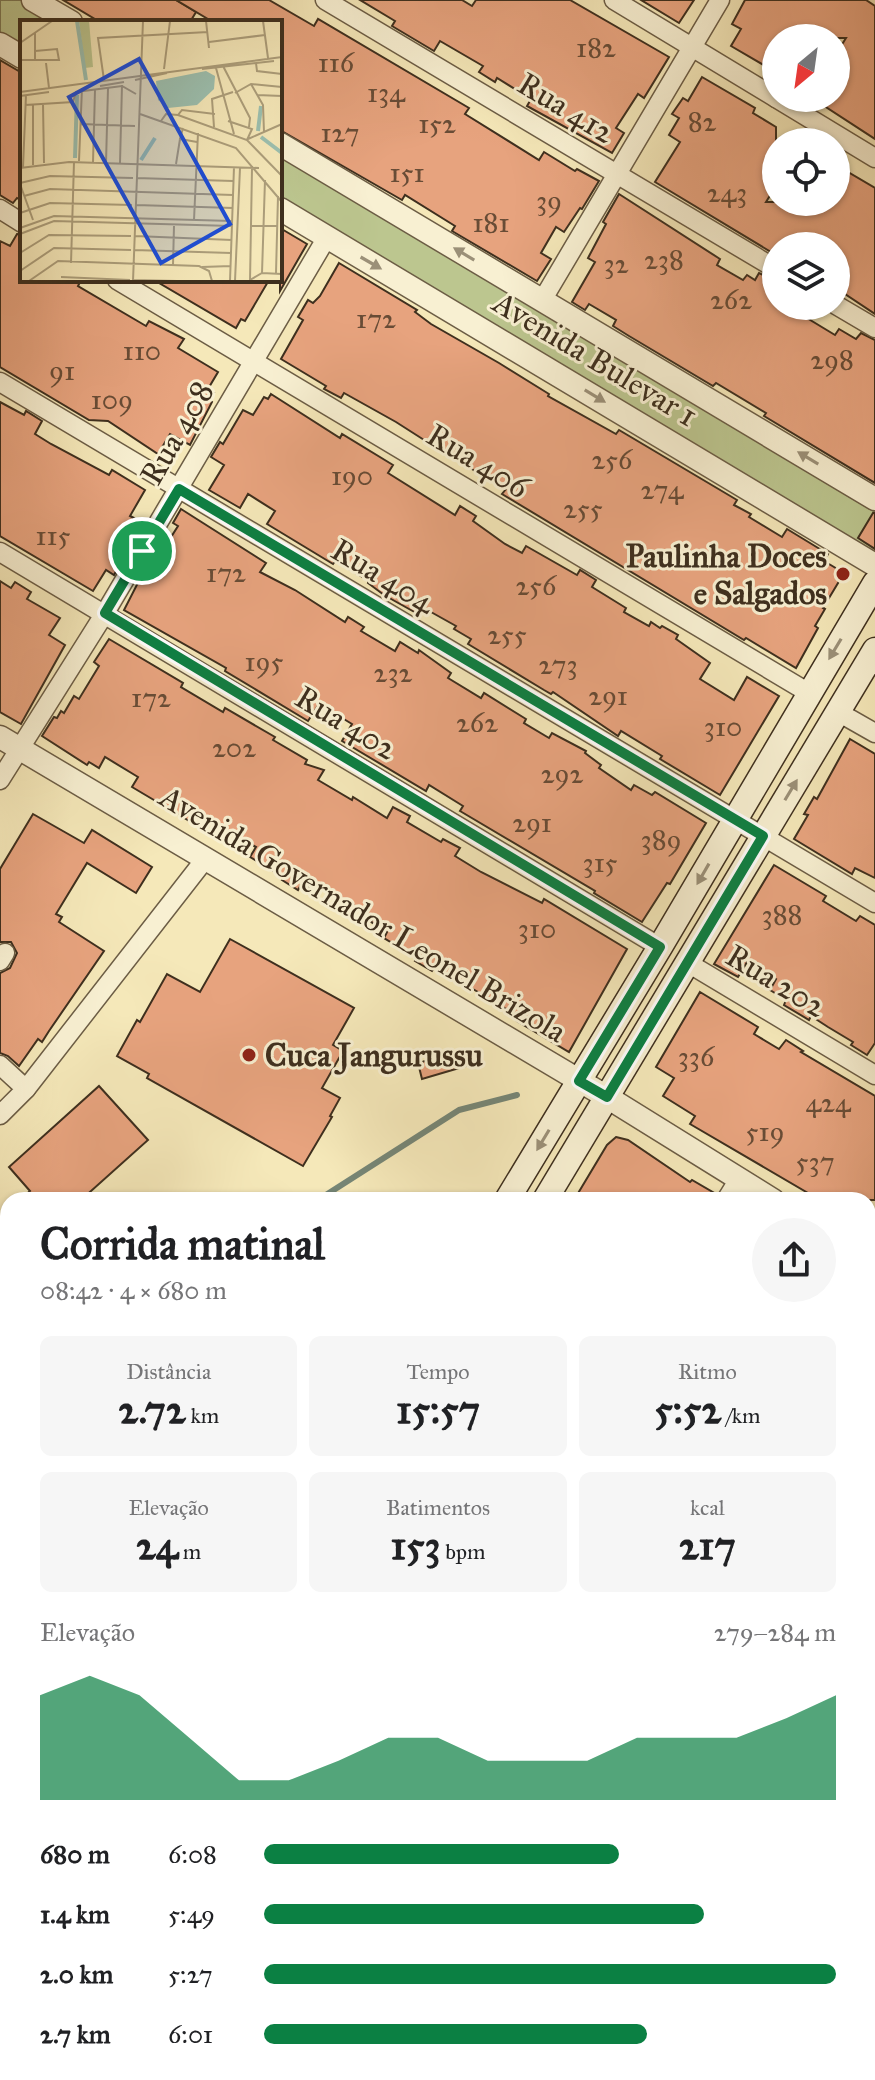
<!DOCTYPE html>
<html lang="pt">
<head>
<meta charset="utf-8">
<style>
  body { margin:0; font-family:"IM FELL Great Primer",serif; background:#f6f6f6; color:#202124; height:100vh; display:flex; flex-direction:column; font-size:30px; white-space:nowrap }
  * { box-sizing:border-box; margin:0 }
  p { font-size:26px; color:#757577 }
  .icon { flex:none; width:44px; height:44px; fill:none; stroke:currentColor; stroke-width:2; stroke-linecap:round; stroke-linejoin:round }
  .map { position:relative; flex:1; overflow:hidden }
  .panel { position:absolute; left:0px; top:1192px; width:876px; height:888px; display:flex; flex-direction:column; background:#fff; border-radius:24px 24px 0 0; box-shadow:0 2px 6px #0004 }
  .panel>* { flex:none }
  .needle { width:52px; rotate:209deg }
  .tools { position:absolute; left:762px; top:24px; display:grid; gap:16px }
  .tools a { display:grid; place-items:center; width:88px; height:88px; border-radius:50%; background:#fff; box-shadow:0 2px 6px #0004; font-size:40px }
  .pin { position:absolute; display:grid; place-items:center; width:68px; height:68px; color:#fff; margin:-34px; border:4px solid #fff; border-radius:50%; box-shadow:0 2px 8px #0007 }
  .round { display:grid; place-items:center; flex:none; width:84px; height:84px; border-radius:42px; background:#f6f6f6 }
  .overview { display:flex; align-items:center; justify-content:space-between; height:136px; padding:0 40px }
  h1 { font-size:44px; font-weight:800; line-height:60px }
  .stats { display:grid; grid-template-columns:repeat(3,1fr); gap:12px; height:136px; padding:8px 40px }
  .stats div { display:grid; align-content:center; border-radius:12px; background:#f6f6f6; text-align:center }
  .stats b { font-size:40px; font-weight:800 }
  .stats small { font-size:22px; font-weight:400 }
  .stats p { font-size:22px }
  .chart { height:224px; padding:16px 40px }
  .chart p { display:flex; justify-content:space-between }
  .chart svg { width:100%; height:144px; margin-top:8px; fill:#0b8043; opacity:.7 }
  ul { padding:0 40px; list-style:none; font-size:26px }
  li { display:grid; grid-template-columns:128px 96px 1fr; align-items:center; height:60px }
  li i { height:20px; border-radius:10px; background:#0b8043 }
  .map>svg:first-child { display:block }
</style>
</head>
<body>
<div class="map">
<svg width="875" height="2080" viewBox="0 0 875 2080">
  <rect width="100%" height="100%" fill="#f5e8b9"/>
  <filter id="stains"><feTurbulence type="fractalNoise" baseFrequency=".0025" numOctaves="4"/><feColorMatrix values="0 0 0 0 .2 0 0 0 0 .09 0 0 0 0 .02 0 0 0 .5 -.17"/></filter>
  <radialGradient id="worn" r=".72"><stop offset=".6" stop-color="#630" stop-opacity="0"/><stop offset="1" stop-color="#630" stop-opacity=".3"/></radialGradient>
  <g fill="#bcc68f" stroke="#7d7a56" stroke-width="2">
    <polygon points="0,0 21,0 58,22 22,22 22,49 0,36"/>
    <polygon points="280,155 875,512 875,550 873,554 280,202"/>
  </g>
  <polygon fill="#9cc0b0" stroke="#768676" stroke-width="2" points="0,1514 8,1529 8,1707 0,1728"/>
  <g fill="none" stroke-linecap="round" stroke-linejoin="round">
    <g stroke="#768676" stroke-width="6">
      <polyline points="318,1200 459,1110 517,1095"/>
      <polyline points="0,1425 5,1417"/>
      <polyline points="868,1914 875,1902"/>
    </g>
  </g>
  <g fill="#e7a37e" stroke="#3e2f1e" stroke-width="2">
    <polygon points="63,0 176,0 196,12 190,22 100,22"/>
    <polygon points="176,0 269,0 314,26 318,19 469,108 465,114 539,160 544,152 575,171 577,169 599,181 582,209 580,208 564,232 556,227 541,253 551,259 537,281 452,231 455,226 405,195 402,200 280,130 280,22 213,22"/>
    <polygon points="360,0 462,0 472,6 476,0 570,0 669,57 644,98 638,94 616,128 624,133 612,153 527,106 531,99 497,78 495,82 479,72 483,66 440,41 434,51 392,26 395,21"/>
    <polygon points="641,0 694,0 679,23"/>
    <polygon points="745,0 866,0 875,6 875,139 812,98 836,98 836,54 846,38 776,38 776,53 767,67 731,46 741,29 732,24"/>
    <polygon points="0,60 22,73 22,201 17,198 13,203 0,195"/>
    <polygon points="702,77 755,108 753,113 776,127 776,186 766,202 836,202 836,165 875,188 875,314 836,288 836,246 776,246 776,255 655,182 680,142 669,135 679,118 672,114 683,98 688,101"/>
    <polygon points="619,194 720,259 717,265 743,280 747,275 755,280 759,273 776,281 776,306 787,306 835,335 839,329 856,339 861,333 875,340 875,483 764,416 766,413 716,383 713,386 629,336 613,326 616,320 589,304 585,310 572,302 595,262 588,258 606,224 603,222"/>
    <polygon points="280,228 307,244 280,291"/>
    <polygon points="17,234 22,235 22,280 81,280 78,286 146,326 149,321 184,339 178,348 218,372 208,389 214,393 210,400 212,402 190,445 170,434 158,454 108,421 89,420 0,367 0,241 10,246"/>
    <polygon points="339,263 417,310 415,312 431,324 499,363 549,394 548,396 616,434 619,430 737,500 734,505 751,514 749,517 782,537 787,529 828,554 824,561 844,573 823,608 825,609 815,626 818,628 796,668 746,638 744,640 502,494 506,489 446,454 396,422 344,393 341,398 324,389 326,386 281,359 303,320 298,317 308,300 313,303 320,296"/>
    <polygon points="154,280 269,280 245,321 241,319 236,328"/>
    <polygon points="271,394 340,438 342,434 393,465 388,473 455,515 460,506 476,516 473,521 505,544 522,553 526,546 577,575 580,570 596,580 592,587 626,608 624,612 649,626 651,622 660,628 662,626 678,635 676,639 710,663 700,679 734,700 747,677 779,696 720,795 660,759 662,756 621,731 618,736 553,692 551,694 544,690 468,644 471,639 454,629 456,626 422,607 418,614 384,595 368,583 369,581 335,561 333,564 267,524 275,511 248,494 240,508 209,490 224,465 211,457 220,442 223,444 243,410 253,415 264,397 268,399"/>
    <polygon points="0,402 24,415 26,411 42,421 35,434 51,444 109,475 112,470 145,490 130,516 134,518 124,534 131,538 120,555 124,557 114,575 106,570 93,591 0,536"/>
    <polygon points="181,509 266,563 260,572 295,590 345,622 348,617 364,627 361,631 395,651 400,642 418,653 419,650 451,673 448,678 481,698 484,693 526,719 524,723 549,738 552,733 586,751 585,753 601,765 599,768 631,790 634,785 652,795 655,792 706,823 670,884 667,883 642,922 594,893 595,891 460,811 463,806 429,785 426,791 342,741 352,724 319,704 308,721 225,671 226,668 124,610 145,569 148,570 157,555 159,556 178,526 173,523"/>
    <polygon points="873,513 875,513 875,549 858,538"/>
    <polygon points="0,581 11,588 15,582 31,592 27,599 60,618 49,635 65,645 21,724 0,712"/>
    <polygon points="109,639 183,683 181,687 223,712 225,708 275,737 273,740 307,760 305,764 324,770 318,780 352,800 353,797 387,818 393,807 410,816 407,822 441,842 443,839 460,848 455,856 481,872 542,903 544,899 627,949 569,1052 517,1021 519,1017 478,992 435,967 432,971 415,961 417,958 384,938 387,932 371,922 374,918 357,907 316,886 313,890 302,883 298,890 282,880 284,877 250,857 256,847 196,815 191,822 132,787 138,777 105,757 99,768 89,762 87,765 42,736 54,717 57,718 61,711 64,713 74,696 79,699 99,666 94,662"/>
    <polygon points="850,739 875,754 875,878 855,868 852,874 794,839 808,815 804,814 814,797 817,799"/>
    <polygon points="33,814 84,843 92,830 152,867 136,893 87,863 56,914 62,917 59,922 104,951 49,1031 42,1042 38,1039 19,1066 8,1056 0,1053 0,973 10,968 17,953 11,942 0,942 0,869"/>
    <polygon points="774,865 826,896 823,901 856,921 860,916 875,925 875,1043 867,1055 851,1045 853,1042 828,1027 811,1016 809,1020 784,1005 786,1000 770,990 776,979 747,962 738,977 714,964"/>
    <polygon points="230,939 354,1008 333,1045 343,1051 322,1088 340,1098 330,1116 332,1117 303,1166 147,1078 149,1074 117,1056 137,1020 140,1022 167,974 200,992"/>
    <polygon points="700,992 758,1027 754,1034 779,1049 786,1040 803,1051 801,1052 875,1096 875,1200 820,1200 690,1124 695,1116 663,1096 674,1078 656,1067"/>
    <polygon points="462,1051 466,1066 422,1079 418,1063"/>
    <polygon points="99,1086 148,1140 81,1200 20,1200 30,1191 9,1167"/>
    <polygon points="616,1137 628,1140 690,1182 692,1180 716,1194 714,1200 574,1200 607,1145"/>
  </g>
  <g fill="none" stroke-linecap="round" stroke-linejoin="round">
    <defs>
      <g id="minor">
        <polyline points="325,0 776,269"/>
        <polyline points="614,0 776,98"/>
        <polyline points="776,98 875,158"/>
        <polyline points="0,209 22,223"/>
        <polyline points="117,280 809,693"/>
        <polyline points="543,299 720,0"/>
        <polyline points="836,305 875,328"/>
        <polyline points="0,382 875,903"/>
        <polyline points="0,552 660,947"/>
        <polyline points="838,712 875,733"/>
        <polyline points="0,780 105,613 327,237"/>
        <polyline points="0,961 5,953"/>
        <polyline points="688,963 875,1075"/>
        <polyline points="0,1065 26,1089 0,1115"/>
        <polyline points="26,1089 206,858"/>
        <polyline points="726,1200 739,1179"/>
        <polyline points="0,1389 8,1393"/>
        <polyline points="868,1535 875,1524"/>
        <polyline points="868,1738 875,1742"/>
        <polyline points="868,1823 875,1811"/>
        <polyline points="868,2022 875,2024"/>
        <polyline points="717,2072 734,2080"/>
        <polyline points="444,2080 447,2072"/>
        <polyline points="800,2080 805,2072"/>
      </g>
      <g id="tertiary">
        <polyline points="33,0 71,22"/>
        <polyline points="0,44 22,57"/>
        <polyline points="280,144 875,499"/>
        <polyline points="280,209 875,565"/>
        <polyline points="0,737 607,1097 773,1200"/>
        <polyline points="0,1237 8,1246"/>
        <polyline points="868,1258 875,1262"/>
      </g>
      <g id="secondary">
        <polyline points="507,1200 660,947 875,583"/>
        <polyline points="545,1200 875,650"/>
        <polyline points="0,2026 8,2012"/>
        <polyline points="13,2080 18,2072"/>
      </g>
      <g id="primary">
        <polyline points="0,1850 8,1852"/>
        <polyline points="0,1907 8,1917"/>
        <polyline points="501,2072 522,2080"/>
        <polyline points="622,2072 641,2080"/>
      </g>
    </defs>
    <use href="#minor" stroke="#6c5d45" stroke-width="21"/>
    <use href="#tertiary" stroke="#6c5d45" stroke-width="25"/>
    <use href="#secondary" stroke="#3e2f1e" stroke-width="27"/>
    <use href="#primary" stroke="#3e2f1e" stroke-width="31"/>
    <g stroke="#3e2f1e" stroke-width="3" stroke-dasharray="2 4" stroke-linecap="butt">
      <polyline points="0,2058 8,2045"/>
      <polyline points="568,2072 588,2080"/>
    </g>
    <use href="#minor" stroke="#f8f0d2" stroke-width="18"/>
    <use href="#tertiary" stroke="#f8f0d2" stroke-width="22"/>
    <use href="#secondary" stroke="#f8f0d2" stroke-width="24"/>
    <use href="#primary" stroke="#f5e8b9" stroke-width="28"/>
  </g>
  <defs><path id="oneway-solid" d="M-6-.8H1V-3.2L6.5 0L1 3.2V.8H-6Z" transform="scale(2)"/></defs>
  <g fill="#9b9078">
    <use href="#oneway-solid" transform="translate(464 254) rotate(-149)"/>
    <use href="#oneway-solid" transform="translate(371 263) rotate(30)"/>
    <use href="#oneway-solid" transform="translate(595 396) rotate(31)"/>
    <use href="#oneway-solid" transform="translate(808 458) rotate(-149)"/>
    <use href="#oneway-solid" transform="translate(835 649) rotate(121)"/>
    <use href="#oneway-solid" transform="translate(791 790) rotate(-59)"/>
    <use href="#oneway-solid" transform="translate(703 874) rotate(120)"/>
    <use href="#oneway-solid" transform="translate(543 1140) rotate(121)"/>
  </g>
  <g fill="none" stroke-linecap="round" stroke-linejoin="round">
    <defs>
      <polygon id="route" points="179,489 763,836 607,1097 579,1081 660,947 105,613"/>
    </defs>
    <use href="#route" stroke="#fff" stroke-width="16"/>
    <use href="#route" stroke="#0b8043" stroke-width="10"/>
  </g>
  <g fill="#8f2418" stroke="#f8f0d2" stroke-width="3">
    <circle cx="843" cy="574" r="8"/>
    <circle cx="249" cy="1055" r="8"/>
  </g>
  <g text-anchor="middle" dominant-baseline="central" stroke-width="6" stroke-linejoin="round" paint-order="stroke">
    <g font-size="28" fill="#684c36">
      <text x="596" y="47">182</text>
      <text x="336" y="62">116</text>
      <text x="386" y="92">134</text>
      <text x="702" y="121">82</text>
      <text x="437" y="123">152</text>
      <text x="340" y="132">127</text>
      <text x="407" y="172">151</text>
      <text x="727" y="192">243</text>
      <text x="549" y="200">39</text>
      <text x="491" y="222">181</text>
      <text x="664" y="259">238</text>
      <text x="616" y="263">32</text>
      <text x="731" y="299">262</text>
      <text x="376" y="318">172</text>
      <text x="142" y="350">110</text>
      <text x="832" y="359">298</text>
      <text x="62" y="370">91</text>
      <text x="112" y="399">109</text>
      <text x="612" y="459">256</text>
      <text x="352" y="475">190</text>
      <text x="662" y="489">274</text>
      <text x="583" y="508">255</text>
      <text x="53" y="535">115</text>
      <text x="226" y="572">172</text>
      <text x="536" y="585">256</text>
      <text x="507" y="634">255</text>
      <text x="264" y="661">195</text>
      <text x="558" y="664">273</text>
      <text x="393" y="672">232</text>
      <text x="608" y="695">291</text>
      <text x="151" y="697">172</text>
      <text x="477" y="722">262</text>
      <text x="723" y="726">310</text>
      <text x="234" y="747">202</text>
      <text x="562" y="773">292</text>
      <text x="532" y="822">291</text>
      <text x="661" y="839">389</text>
      <text x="600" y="862">315</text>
      <text x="782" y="914">388</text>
      <text x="537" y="928">310</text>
      <text x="696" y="1056">336</text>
      <text x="828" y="1102">424</text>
      <text x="765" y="1131">519</text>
      <text x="815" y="1161">537</text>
    </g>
    <g font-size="32" fill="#3e2f1e" stroke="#f8f0d2">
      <text transform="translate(566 108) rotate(31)">Rua 412</text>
      <text transform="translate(595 359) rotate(31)">Avenida Bulevar 1</text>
      <text transform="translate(177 433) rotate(-60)">Rua 408</text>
      <text transform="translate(478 461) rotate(31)">Rua 406</text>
      <text transform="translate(383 576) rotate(31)">Rua 404</text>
      <text transform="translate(346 723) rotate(31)">Rua 402</text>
      <text transform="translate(363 914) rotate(31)">Avenida Governador Leonel Brizola</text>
      <text transform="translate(776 981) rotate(31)">Rua 202</text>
    </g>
    <g font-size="32" font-weight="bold" fill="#3e2f1e" stroke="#f8f0d2" text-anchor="end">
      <text x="827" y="556">Paulinha Doces<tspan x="827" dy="37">e Salgados</tspan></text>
      <text x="265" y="1055" text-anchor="start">Cuca Jangurussu</text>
    </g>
  </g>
  <g transform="translate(20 20)">
    <rect width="262" height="262" fill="#f5e8b9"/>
    <path d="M 59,1 L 69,1 L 73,47 L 65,48 Z" fill="#bcc68f"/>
    <path d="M 186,51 L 195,56 L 194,69 L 177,85 L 148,88 L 138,80 L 136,61 Z" fill="#9cc0b0"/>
    <path fill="none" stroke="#9cc0b0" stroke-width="4" d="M 57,1 L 66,60M 238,111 L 241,86M 241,117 L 262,133M 55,138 L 57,75M 121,140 L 135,118"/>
    <path fill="none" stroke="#ac9e7b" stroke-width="2" d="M 186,1 L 189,28M 243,1 L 248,38M 189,22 L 245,15M 0,23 L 32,1M 0,40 L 39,40 L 37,29 L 15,31M 15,41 L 15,13M 26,43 L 29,68M 236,43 L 237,51 L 262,54M 203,46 L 230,98 L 229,107M 196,48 L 214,114M 144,49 L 150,1M 182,49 L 254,41M 84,60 L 78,18 L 188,12M 115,60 L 147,53M 231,64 L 243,85 L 244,112M 80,66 L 104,62M 0,72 L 262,37M 215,73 L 231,64 L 262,67M 237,75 L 262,76M 0,76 L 29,72M 23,84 L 24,143M 5,85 L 53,82 L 56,72 L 102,66 L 116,74M 120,94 L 216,128 L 262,182M 158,95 L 162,90 L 195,94M 141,101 L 146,94 L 158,95 L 227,120 L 262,156M 208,101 L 232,109 L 227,120M 61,104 L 115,106M 194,107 L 192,79 L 213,72M 163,108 L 160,119 L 177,122M 228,119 L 262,104M 59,141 L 62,68M 73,142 L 75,70M 86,143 L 88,68M 100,143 L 102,65M 156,144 L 160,119M 13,145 L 13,85M 3,147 L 6,75M 0,148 L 49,142 L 239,148M 116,158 L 213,161M 0,163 L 30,156 L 113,158M 0,164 L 13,200M 4,176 L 30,169 L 213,175M 116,185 L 213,188M 0,193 L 30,183 L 112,185M 174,200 L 178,113M 230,206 L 257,206M 0,208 L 34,196 L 212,201M 0,214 L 34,201 L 212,206M 115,216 L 212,220M 114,230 L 211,233M 0,233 L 29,215 L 111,216M 51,243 L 54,142M 153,245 L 154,206M 182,247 L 211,246M 0,251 L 34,228 L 111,230M 242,253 L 245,160M 256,253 L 258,176M 41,257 L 110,260M 113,260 L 157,261M 230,260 L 242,253 L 262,254M 9,261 L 38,241 L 179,246 L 189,251 L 192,261M 113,261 L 123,1M 210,261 L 214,147M 215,261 L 220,148M 230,261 L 232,148"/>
    <path fill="#1d4ed8" fill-opacity="0.15" stroke="#1d4ed8" stroke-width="4" d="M 119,39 L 210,204 L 141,243 L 49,77 Z"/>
    <rect width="262" height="262" fill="none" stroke="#3e2f1e" stroke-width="4"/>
  </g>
  <rect width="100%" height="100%" filter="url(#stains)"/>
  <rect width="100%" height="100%" fill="url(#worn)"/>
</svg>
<div class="tools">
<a><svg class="needle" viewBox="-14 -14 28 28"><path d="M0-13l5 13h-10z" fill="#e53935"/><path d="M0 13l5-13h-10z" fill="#757577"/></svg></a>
<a><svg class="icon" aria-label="locate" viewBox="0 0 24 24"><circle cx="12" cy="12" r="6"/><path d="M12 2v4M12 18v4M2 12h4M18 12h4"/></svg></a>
<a><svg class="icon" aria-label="layers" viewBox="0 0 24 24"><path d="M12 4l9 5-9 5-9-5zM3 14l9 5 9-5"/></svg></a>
</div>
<div class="pin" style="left:142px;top:551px;background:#1e9e55"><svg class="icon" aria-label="arrive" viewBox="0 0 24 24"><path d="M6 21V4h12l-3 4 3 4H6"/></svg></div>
<section class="panel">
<div class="overview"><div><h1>Corrida matinal</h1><p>08:42 · 4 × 680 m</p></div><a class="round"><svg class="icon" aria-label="share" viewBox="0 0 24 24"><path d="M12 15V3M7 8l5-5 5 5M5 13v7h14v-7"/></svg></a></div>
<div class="stats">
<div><p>Distância</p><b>2.72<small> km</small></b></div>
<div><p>Tempo</p><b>15:57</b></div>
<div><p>Ritmo</p><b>5:52<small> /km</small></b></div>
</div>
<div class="stats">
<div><p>Elevação</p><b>24<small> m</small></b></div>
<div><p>Batimentos</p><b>153<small> bpm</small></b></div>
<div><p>kcal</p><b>217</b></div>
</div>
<div class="chart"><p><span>Elevação</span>279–284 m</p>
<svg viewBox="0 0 160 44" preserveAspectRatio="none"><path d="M0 44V12L10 6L20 12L30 25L40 38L50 38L60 32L70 25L80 25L90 32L100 32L110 32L120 25L130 25L140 25L150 19L160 12V44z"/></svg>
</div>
<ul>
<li><b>680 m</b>6:08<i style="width:62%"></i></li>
<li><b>1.4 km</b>5:49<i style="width:77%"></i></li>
<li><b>2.0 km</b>5:27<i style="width:100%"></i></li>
<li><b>2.7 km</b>6:01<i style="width:67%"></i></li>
</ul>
</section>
</div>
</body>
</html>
